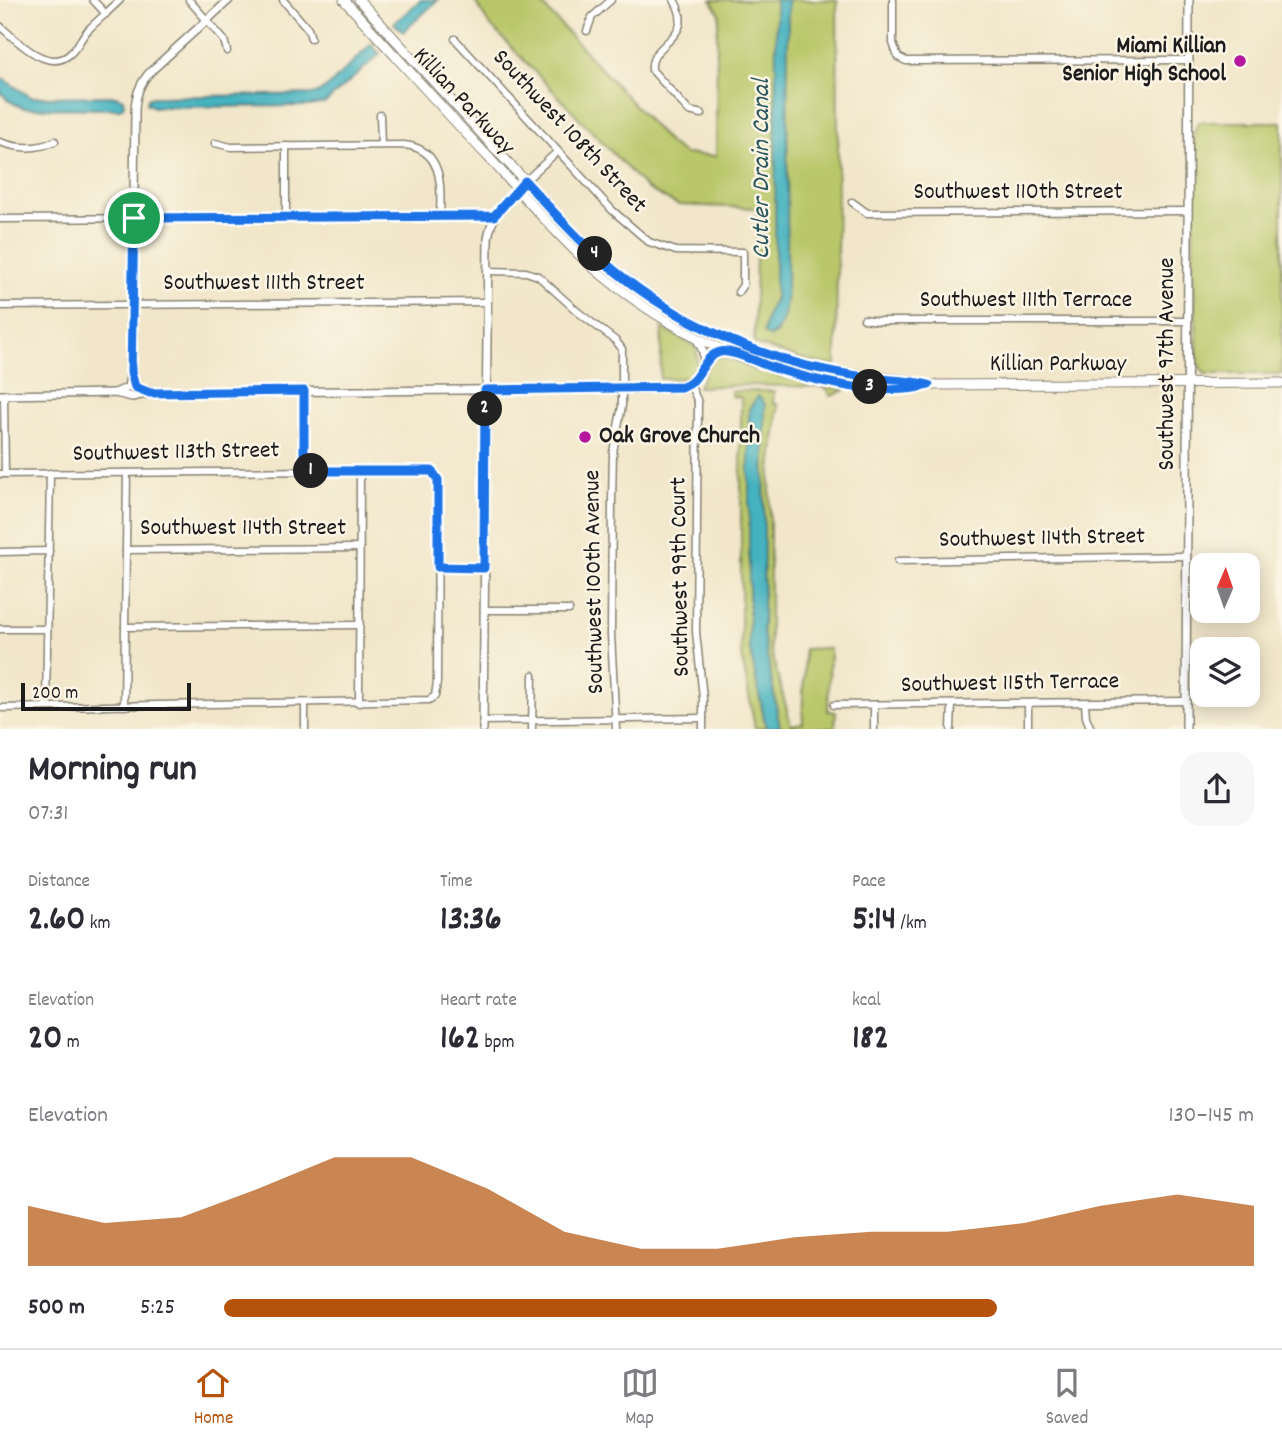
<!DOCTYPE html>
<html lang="en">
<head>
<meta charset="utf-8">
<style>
  body { margin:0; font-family:Dekko,sans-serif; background:#f7f7f7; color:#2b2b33; height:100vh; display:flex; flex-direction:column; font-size:26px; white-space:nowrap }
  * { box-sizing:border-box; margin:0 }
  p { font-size:23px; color:#7c7c81 }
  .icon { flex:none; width:38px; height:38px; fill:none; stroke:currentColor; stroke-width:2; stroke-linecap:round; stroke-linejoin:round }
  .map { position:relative; height:729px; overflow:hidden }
  .details { display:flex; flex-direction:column; background:#fff; flex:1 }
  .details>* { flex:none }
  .needle { width:46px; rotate:2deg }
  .buttons { position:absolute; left:1190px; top:553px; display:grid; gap:14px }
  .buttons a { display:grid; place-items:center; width:70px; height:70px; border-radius:14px; background:#fff; box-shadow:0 4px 18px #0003; font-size:35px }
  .scale { position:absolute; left:21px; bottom:18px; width:170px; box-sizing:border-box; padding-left:7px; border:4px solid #1c1c1c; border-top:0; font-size:19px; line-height:24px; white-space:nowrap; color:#1c1c1c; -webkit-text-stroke:5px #fcf5e5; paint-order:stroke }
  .pin { position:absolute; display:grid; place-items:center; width:60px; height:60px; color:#fff; margin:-30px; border:4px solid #fff; border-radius:50%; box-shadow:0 2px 7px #0007 }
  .km { position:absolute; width:35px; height:35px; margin:-18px; border-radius:50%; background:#222; color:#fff; font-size:19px; line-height:35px; text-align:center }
  .round { display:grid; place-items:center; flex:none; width:74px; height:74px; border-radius:21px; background:#f7f7f7 }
  .summary { display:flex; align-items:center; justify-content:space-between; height:119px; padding:0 28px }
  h1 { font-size:38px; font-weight:700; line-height:52px }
  .figures { display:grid; grid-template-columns:repeat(3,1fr); gap:10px; height:119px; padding:7px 28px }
  .figures div { display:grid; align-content:center }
  .figures b { font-size:35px; font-weight:700 }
  .figures small { font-size:19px; font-weight:400 }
  .figures p { font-size:19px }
  .chart { height:196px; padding:14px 28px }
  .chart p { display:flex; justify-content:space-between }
  .chart svg { width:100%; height:126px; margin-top:7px; fill:#b45309; opacity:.7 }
  ul { padding:0 28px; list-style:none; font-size:23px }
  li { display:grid; grid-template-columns:112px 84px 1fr; align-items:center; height:52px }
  li i { height:18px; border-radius:9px; background:#b45309 }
  .menu { display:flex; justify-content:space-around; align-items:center; height:98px; border-top:2px solid #e1e1e2; background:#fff; font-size:19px; color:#7c7c81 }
  .menu a { display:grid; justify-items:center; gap:4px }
  .menu .selected { color:#b45309 }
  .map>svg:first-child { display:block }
</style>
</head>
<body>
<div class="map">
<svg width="1282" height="729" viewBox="0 0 1282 729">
  <rect width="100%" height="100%" fill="#fcf5e5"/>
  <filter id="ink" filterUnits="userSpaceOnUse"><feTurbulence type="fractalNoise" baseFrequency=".0143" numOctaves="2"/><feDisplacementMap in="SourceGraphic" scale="14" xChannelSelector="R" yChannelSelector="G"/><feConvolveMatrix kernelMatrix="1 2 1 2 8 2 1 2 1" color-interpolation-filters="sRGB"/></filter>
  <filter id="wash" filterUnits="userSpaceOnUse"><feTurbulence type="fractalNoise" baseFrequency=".00686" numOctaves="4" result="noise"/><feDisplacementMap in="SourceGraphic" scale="28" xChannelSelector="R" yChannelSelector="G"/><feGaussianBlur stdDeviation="1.57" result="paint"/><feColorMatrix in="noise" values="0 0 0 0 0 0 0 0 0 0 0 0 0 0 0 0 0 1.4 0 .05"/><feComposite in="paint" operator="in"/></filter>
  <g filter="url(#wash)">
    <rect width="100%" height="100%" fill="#f1e6c9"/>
    <g fill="#b9c76a" stroke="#6a7243" stroke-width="2" fill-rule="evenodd">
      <path d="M 474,0 L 538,0 L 671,145 L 685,154 L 716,156 L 717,34 L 720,14 L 711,0 L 837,0 L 838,145 L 836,366 L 805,360 L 754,344 L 757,208 L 678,205 L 647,189 L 489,24 ZM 786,209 L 787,283 L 777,333 L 770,337 L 764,333 L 775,297 L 775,243 Z"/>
      <polygon points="1198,122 1282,122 1282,374 1205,374 1198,364 1193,264 1194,133"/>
      <polygon points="662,328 696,347 698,366 689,378 660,379"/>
      <polygon points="716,357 727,358 778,376 845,390 831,396 827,389 822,387 746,385 698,387 709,364"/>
      <path d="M 731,391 L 774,391 L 773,403 L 778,405 L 770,480 L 770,647 L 791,725 L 803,723 C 801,698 806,675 804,649 L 830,648 L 828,711 L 836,712 L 835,728 L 780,728 L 763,633 L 765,406 L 763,401 L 758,397 L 749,409 L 749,644 L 766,728 L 755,728 L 741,652 L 741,397 L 731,396 Z"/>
    </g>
    <g fill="#44b2c0" stroke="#30676e" stroke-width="2">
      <polygon points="421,0 438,0 403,32 394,23"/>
      <path d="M 776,0 L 788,0 L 787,283 C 786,301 787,326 770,337 L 764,333 C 764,329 767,315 768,312 C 770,306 774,304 775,297 Z"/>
      <polygon points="371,44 380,54 325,103 309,106 154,107 147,104 148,98 154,97 316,94 331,84"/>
      <polygon points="0,77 31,97 116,96 123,99 124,105 120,109 114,109 23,108 9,101 0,92"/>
      <polygon points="758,396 763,401 765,406 763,633 780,728 766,728 749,644 749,409"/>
    </g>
  </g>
  <g filter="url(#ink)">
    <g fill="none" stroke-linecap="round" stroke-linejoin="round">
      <defs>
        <g id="minor">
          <polyline points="93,0 106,14"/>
          <polyline points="189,0 224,40 227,51"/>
          <polyline points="283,0 308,29 311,38"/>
          <path d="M 674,0 C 698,39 648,42 652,70 L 689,111 L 702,114"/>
          <polyline points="893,0 893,43 898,57 906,61 1189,60"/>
          <path d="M 0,26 C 16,40 49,75 71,53 C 78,47 81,37 88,30 C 98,20 110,10 120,0"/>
          <polyline points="587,31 592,17 611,0"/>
          <polyline points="455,39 613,211 649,242 676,251 743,252 743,285 738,292"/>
          <polyline points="380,115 381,145"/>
          <path d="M 0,142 C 19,149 37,150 55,141"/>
          <path d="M 215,143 L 231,147 L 404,145 C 444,149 441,187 440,216"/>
          <polyline points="525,181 557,152"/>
          <polyline points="852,202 867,213 1188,211"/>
          <polyline points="286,217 286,146"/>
          <polyline points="0,219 494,216"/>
          <polyline points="487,271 526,272 538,276 578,312 616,341 622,349 622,406 613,452 612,501 611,634 616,729"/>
          <polyline points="0,306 487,302"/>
          <polyline points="864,319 878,321 1188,321"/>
          <polyline points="690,384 698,402 696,632 703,698 703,729"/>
          <polyline points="304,392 304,471"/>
          <polyline points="4,395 5,474"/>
          <polyline points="0,474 421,470 432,472 438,480 437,682 435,696 429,700 0,708"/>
          <polyline points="126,550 360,548"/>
          <polyline points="0,552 49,551"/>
          <polyline points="898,561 1186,556"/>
          <polyline points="438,567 484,568"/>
          <polyline points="484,610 569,610"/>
          <polyline points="125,627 360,625"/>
          <polyline points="0,629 47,629"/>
          <polyline points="359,703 360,470"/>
          <polyline points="1085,703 1086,717 1091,729"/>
          <polyline points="834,705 1186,701"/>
          <polyline points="124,706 127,473"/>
          <polyline points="46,707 50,473"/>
          <polyline points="483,721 703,718"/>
          <polyline points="305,729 305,703"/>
          <polyline points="532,729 533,675"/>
          <polyline points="874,729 874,705"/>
          <polyline points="951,729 952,704"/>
          <polyline points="1028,729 1028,703"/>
        </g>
        <g id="tertiary">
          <polyline points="695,336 703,351 704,364"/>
          <path d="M 128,387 L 132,367 L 135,112 C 135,97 140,83 150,72 L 229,0"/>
          <polyline points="115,393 131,386 149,392"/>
          <path d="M 0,395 L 115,393 L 132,397 L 150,393 L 679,388 C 705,384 698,355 726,351"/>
          <path d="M 483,729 L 488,239 C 491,215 504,204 520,187"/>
          <polyline points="1186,729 1189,0"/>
        </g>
        <g id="secondary">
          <path d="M 344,0 C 393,53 441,107 491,160 C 523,195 554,232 589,264 C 655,322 737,365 824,381 C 857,387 895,394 929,385 L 1282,383"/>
          <path d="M 359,0 L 570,230 C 639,299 725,348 821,369 C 856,377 893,376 927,385"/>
        </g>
      </defs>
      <use href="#minor" stroke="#868172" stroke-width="9"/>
      <use href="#tertiary" stroke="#868172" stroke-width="10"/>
      <use href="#secondary" stroke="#868172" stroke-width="11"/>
      <use href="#minor" stroke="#fff" stroke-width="6"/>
      <use href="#tertiary" stroke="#fff" stroke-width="7"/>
      <use href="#secondary" stroke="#fff" stroke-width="9"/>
    </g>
  </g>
  <g fill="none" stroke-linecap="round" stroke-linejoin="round" filter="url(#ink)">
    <defs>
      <path id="route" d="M 525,181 C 547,205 568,229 592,251 C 652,307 728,346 807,366 C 828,371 849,375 870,378 C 890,380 910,380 929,385 C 883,398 815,381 771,367 C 759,363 731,349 720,352 C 701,357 702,380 683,387 L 485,390 L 484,568 L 438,567 L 438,480 L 432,471 L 304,471 L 304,391 L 150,393 L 135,387 L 131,372 L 134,218 L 494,216 Z"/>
    </defs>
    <use href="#route" stroke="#fff" stroke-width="14"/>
    <use href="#route" stroke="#1a73e8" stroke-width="9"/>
  </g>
  <g fill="#b5179e" stroke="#fcf5e5" stroke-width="2.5">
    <circle cx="1240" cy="61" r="7"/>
    <circle cx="585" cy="437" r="7"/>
  </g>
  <g text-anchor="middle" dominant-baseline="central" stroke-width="5" stroke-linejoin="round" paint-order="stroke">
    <g font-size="24" font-weight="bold" fill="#1c1c1c" stroke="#fcf5e5" text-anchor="end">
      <text x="1226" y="47">Miami Killian<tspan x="1226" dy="28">Senior High School</tspan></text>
      <text x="599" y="437" text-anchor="start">Oak Grove Church</text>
    </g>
    <g font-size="24" fill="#1c1c1c" stroke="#fcf5e5">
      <text transform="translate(463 102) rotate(47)">Killian Parkway</text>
      <text transform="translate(569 132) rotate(47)">Southwest 108th Street</text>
      <text x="1018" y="193">Southwest 110th Street</text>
      <text x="264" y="284">Southwest 111th Street</text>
      <text x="1026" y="301">Southwest 111th Terrace</text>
      <text transform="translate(1168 364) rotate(-90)">Southwest 97th Avenue</text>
      <text x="1058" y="365">Killian Parkway</text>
      <text transform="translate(176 453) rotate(-1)">Southwest 113th Street</text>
      <text x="243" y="529">Southwest 114th Street</text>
      <text transform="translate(1042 539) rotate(-1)">Southwest 114th Street</text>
      <text transform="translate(681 577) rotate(-91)">Southwest 99th Court</text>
      <text transform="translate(595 582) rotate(-91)">Southwest 100th Avenue</text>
      <text transform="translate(1010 684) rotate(-1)">Southwest 115th Terrace</text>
    </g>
    <g font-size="26" font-style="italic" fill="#2c585e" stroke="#fcf5e5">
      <text transform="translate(762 169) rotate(-90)">Cutler Drain Canal</text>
    </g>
  </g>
</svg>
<div class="buttons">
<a><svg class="needle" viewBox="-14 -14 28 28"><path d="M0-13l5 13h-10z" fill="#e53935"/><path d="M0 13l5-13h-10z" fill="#7c7c81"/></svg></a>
<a><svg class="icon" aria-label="layers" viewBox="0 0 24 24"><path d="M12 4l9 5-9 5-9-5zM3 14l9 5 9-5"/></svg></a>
</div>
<div class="scale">200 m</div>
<div class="pin" style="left:134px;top:218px;background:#1e9e55"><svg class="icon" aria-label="arrive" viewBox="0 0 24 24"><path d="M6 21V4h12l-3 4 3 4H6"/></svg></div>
<b class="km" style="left:311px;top:471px">1</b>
<b class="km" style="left:485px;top:409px">2</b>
<b class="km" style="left:870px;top:387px">3</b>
<b class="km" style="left:595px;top:254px">4</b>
</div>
<section class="details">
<div class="summary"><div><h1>Morning run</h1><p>07:31</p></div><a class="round"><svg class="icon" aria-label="share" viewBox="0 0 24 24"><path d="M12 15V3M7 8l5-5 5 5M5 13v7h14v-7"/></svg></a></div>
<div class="figures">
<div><p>Distance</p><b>2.60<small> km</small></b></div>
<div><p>Time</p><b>13:36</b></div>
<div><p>Pace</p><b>5:14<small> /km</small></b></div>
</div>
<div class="figures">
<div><p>Elevation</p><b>20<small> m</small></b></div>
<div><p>Heart rate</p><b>162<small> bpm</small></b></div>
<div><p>kcal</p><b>182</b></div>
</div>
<div class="chart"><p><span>Elevation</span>130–145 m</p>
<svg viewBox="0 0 160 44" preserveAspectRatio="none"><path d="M0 44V23L10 29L20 27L30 17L40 6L50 6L60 17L70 32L80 38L90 38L100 34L110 32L120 32L130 29L140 23L150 19L160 23V44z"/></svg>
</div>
<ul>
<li><b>500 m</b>5:25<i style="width:75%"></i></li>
</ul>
</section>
<nav class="menu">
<a class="selected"><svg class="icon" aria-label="home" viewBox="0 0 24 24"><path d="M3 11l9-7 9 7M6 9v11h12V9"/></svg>Home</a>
<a><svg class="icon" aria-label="map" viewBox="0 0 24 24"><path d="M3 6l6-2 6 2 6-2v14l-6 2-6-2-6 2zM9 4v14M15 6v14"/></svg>Map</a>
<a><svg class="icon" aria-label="saved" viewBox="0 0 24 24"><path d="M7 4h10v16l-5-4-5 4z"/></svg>Saved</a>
</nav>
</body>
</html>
